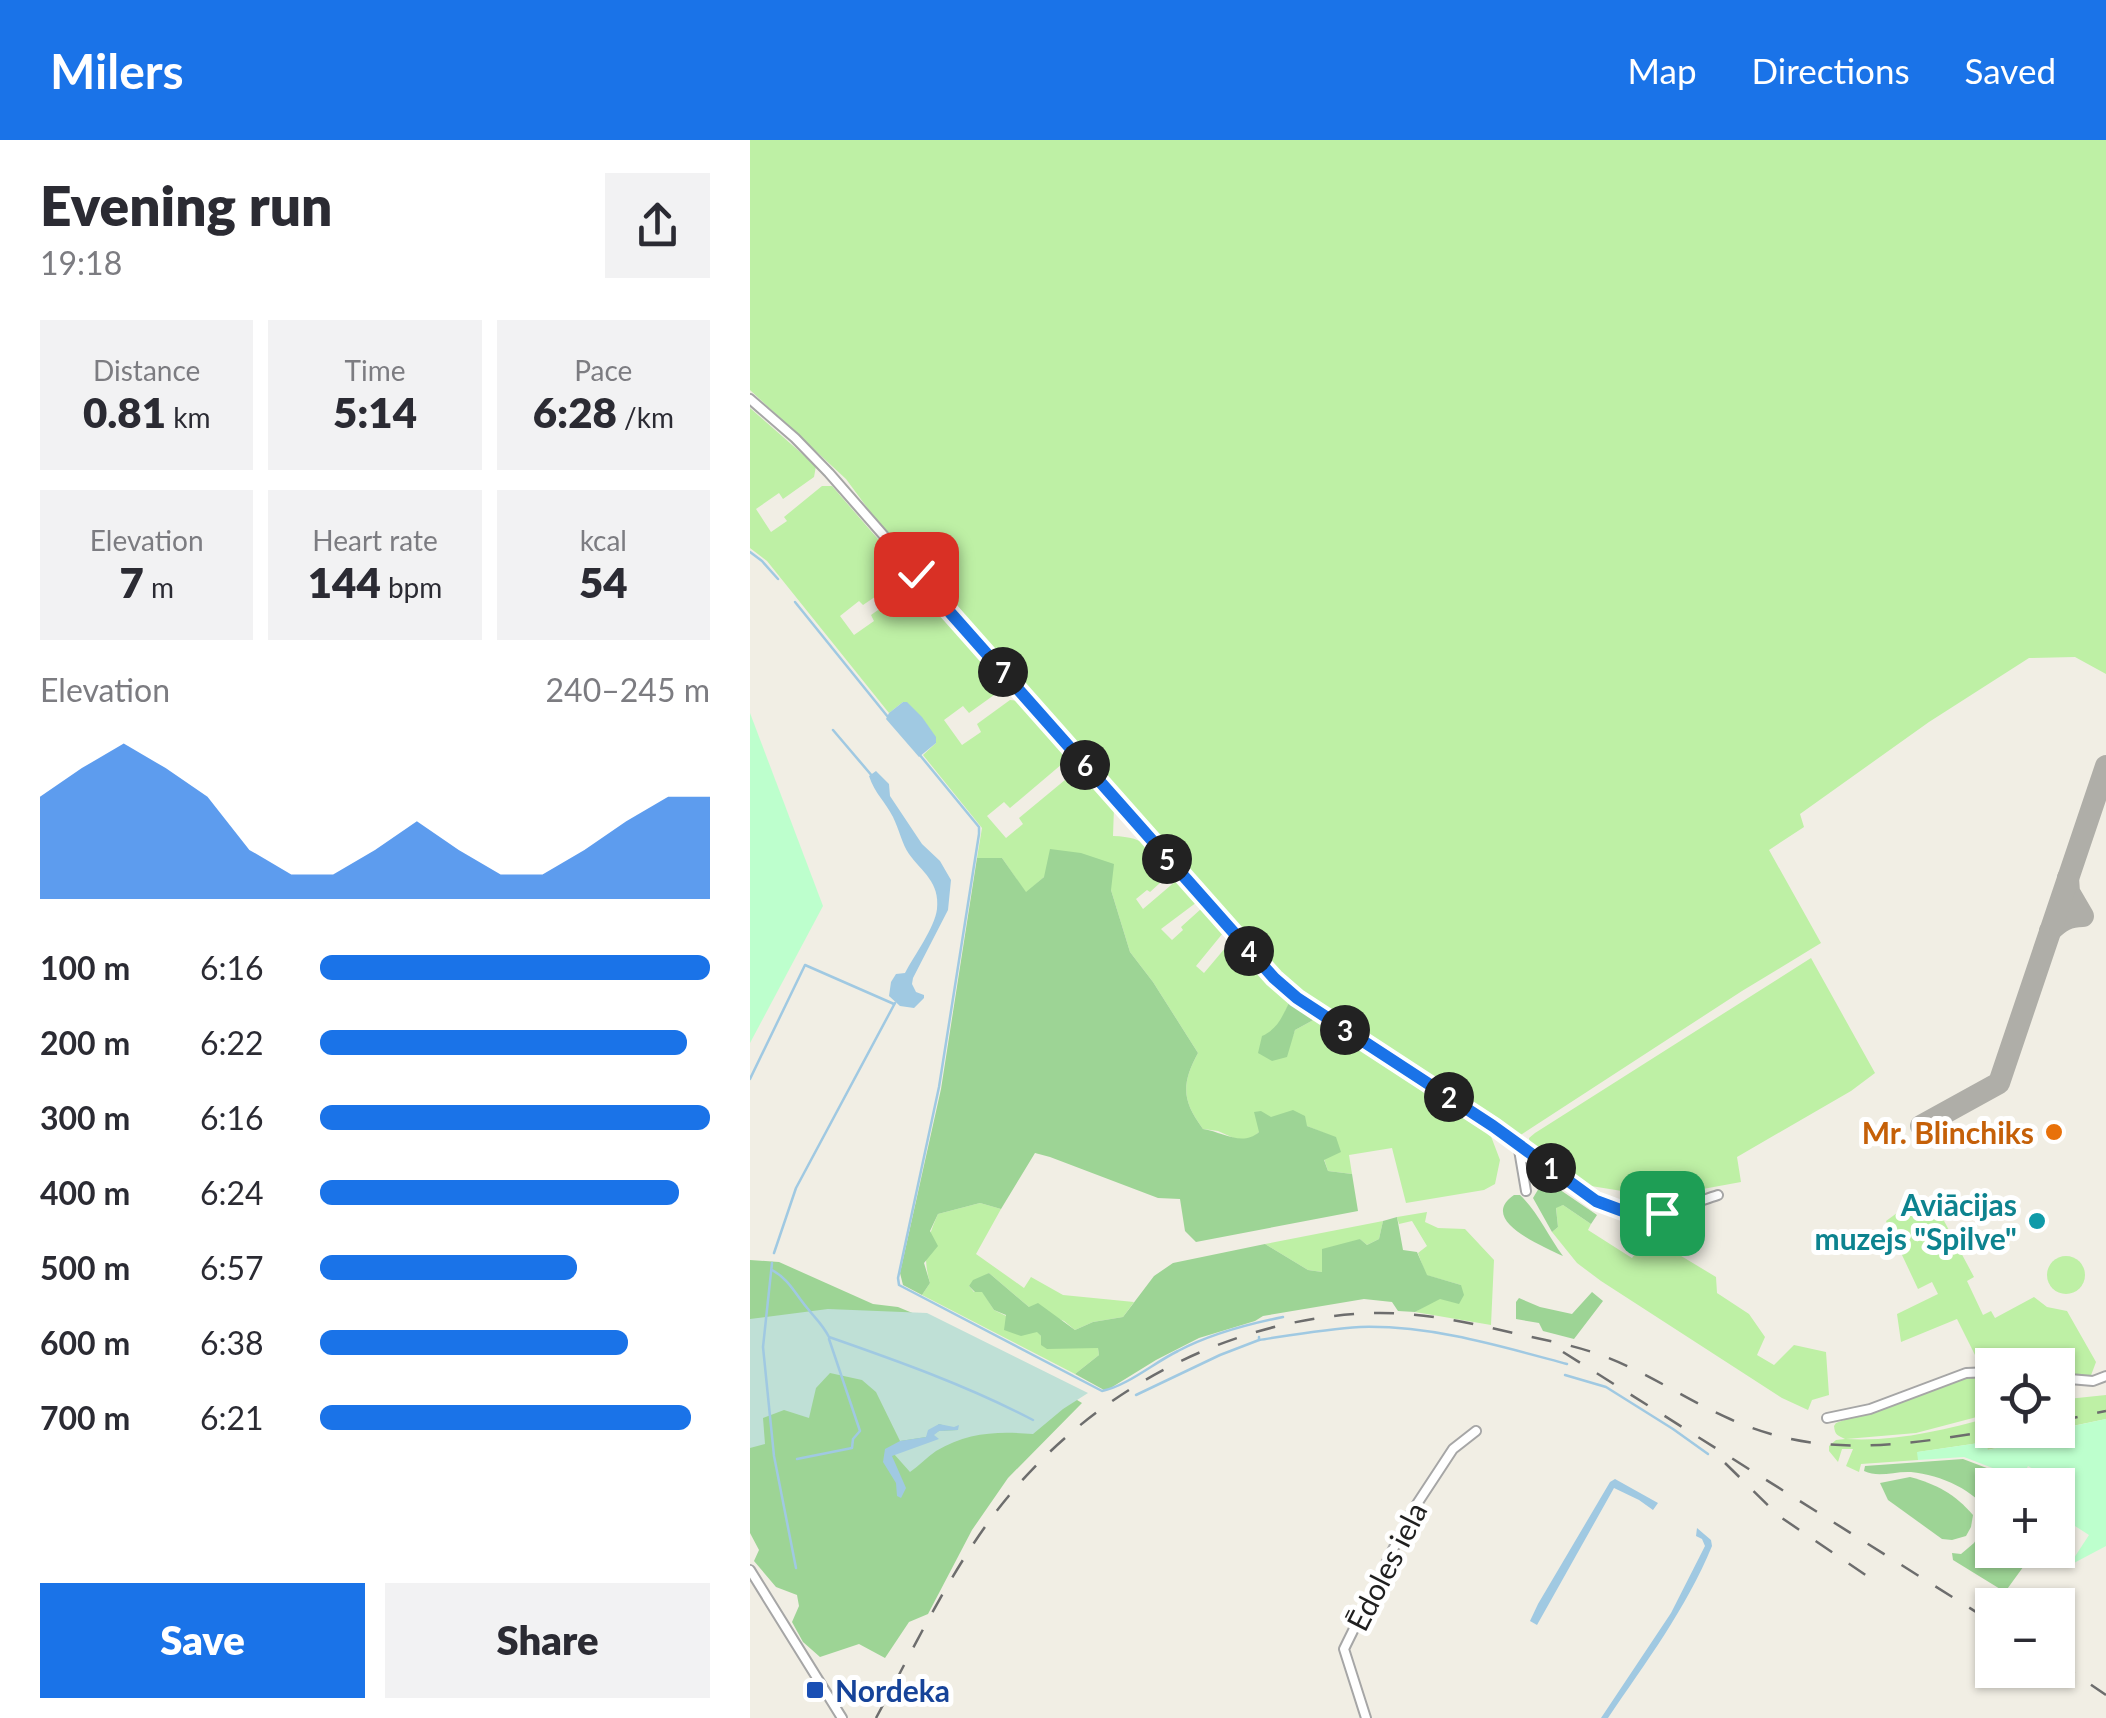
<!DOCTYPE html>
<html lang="en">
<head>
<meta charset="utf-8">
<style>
  body { margin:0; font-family:Lato,sans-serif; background:#f2f2f3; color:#2b2b33; height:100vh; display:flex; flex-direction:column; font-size:38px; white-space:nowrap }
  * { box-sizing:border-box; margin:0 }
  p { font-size:32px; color:#7c7c81 }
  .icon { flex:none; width:55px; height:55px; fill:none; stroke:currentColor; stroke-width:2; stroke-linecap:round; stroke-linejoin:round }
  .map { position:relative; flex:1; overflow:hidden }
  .panel { display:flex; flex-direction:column; background:#fff; width:750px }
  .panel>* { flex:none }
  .controls { position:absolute; left:1225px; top:1208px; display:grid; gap:20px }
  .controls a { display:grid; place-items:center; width:100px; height:100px; border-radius:0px; background:#fff; box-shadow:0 2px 8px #0004; font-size:50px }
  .pin { position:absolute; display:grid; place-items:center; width:85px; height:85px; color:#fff; margin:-42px; border-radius:20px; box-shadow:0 5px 15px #0006 }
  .km { position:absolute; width:50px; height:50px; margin:-25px; border-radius:50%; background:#222; color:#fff; font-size:28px; line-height:50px; text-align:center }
  .round { display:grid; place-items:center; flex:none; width:105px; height:105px; border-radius:0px; background:#f2f2f3 }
  .summary { display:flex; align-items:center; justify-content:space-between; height:170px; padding:0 40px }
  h1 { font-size:55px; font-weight:800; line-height:75px }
  .figures { display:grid; grid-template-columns:repeat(3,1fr); gap:15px; height:170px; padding:10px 40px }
  .figures div { display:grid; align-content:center; border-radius:0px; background:#f2f2f3; text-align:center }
  .figures b { font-size:42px; font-weight:800 }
  .figures small { font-size:28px; font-weight:400 }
  .figures p { font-size:28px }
  .chart { height:280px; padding:20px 40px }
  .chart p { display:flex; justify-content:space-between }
  .chart svg { width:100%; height:180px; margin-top:10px; fill:#1a73e8; opacity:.7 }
  .primary-button { display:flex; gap:20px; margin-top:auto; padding:20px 40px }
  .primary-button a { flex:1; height:115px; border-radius:0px; background:#1a73e8; color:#fff; font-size:40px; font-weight:800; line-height:115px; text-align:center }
  .primary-button a+a { background:#f2f2f3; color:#2b2b33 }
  ul { padding:0 40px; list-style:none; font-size:32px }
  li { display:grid; grid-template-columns:160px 120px 1fr; align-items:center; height:75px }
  li i { height:25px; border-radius:12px; background:#1a73e8 }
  header { display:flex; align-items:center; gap:60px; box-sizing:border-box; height:140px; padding:0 50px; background:#1a73e8; color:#fff }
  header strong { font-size:48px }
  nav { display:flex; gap:55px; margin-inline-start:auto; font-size:35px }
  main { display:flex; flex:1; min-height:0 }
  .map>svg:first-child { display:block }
</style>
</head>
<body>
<header>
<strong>Milers</strong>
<nav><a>Map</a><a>Directions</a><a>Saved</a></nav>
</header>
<main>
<section class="panel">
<div class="summary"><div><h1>Evening run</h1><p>19:18</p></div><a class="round"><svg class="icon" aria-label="share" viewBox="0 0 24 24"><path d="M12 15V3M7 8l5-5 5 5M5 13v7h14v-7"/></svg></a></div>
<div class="figures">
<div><p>Distance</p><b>0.81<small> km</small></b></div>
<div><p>Time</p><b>5:14</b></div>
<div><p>Pace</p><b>6:28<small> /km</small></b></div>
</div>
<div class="figures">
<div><p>Elevation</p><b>7<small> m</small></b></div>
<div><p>Heart rate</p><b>144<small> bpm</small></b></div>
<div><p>kcal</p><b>54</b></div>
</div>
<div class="chart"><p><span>Elevation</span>240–245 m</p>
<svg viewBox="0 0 160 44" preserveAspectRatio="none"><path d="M0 44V19L10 12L20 6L30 12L40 19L50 32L60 38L70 38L80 32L90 25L100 32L110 38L120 38L130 32L140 25L150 19L160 19V44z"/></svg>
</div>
<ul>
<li><b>100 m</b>6:16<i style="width:100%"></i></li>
<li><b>200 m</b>6:22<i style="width:94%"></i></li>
<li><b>300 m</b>6:16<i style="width:100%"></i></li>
<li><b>400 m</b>6:24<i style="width:92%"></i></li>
<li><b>500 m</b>6:57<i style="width:66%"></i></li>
<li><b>600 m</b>6:38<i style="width:79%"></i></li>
<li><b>700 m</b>6:21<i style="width:95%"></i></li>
</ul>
<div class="primary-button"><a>Save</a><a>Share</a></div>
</section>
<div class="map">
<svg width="1356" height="1578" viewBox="0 0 1356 1578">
  <rect width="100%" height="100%" fill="#f1eee4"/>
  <g fill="#bef0a5">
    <polygon points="0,0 1356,0 1356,534 1325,517 1279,518 1179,582 1050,674 1054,687 1019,710 1071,803 992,851 769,996 549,853 523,830 167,428 127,381 96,339 0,250"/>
    <path d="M 0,268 L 66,326 L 64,337 L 33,359 L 29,353 L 6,369 L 21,392 L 37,381 L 34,377 L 72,346 L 82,346 L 153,428 L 153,438 L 113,465 L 109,461 L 90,476 L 104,495 L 124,481 L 121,475 L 159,448 L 173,448 L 252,539 L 251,550 L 219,573 L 213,566 L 194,580 L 212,605 L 231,592 L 227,584 L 260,560 L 271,561 L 313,610 L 312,624 L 260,668 L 254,662 L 237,676 L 256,698 L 273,684 L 269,678 L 321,635 L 334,635 L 364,667 L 363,696 C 398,697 400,709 421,733 L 400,752 L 397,750 L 386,759 L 393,769 L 427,740 L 447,762 L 411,789 L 422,800 L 433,790 L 431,787 L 452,768 L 473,793 L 446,826 L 454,833 L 481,801 L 514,839 L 540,861 L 530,883 L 523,891 L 539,906 L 545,890 L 567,878 L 739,991 L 750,1020 L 745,1044 L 734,1050 L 656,1063 L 642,1008 L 599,1015 L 602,1034 L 578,1031 L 574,1019 L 586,998 L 557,986 L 509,992 L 501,999 L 488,1000 L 468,991 L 453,989 C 432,961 431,944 448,913 L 403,842 L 380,812 L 361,750 L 294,737 L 276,753 L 252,718 L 227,718 L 232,688 L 173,615 L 186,603 L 153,562 L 139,573 L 17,421 L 0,408 Z"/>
    <polygon points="1061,818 1125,933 1101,951 987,1017 991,1042 909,1057 841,1046 780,1005 779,998 785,993"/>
    <path d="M 230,1063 L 251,1069 L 226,1114 L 274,1148 L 281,1137 L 313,1155 L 384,1162 L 373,1177 L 343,1182 L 325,1190 L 314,1181 L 279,1167 L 239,1133 L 219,1146 L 224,1152 L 232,1151 L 244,1170 L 287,1191 L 291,1196 L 335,1207 L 348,1207 L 349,1215 L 325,1234 L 172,1155 L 180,1143 C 172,1116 177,1099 188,1074 Z"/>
    <polygon points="1185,1064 1224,1137 1217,1141 1233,1175 1241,1171 1245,1178 1284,1157 1297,1167 1317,1171 1346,1222 1340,1238 1308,1233 1308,1225 1242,1225 1242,1228 1234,1227 1225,1215 1207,1179 1151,1202 1147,1174 1188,1154 1182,1142 1168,1149 1136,1081 1147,1073"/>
    <polygon points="813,1065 841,1084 838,1090 882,1118 898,1096 966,1137 967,1153 999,1174 1015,1197 1007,1215 1024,1225 1044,1205 1076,1212 1079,1255 1062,1260 1058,1270 1032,1258 851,1141 827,1123 802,1092 808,1087 806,1067"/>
    <polygon points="677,1072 675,1082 688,1088 715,1089 744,1120 741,1185 665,1172 711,1145 676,1135 668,1113 677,1106 662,1081 649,1084 647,1077"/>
    <polygon points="633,1081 629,1099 617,1105 610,1099 572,1132 558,1130 515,1104"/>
    <circle cx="1316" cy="1135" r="19"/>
    <path d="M 1216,1237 L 1242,1239 L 1242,1273 L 1166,1293 L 1096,1299 C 1146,1302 1194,1290 1242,1277 L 1242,1290 L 1304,1290 L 1268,1298 L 1268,1303 L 1237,1310 L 1236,1302 L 1168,1312 L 1168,1320 L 1111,1324 L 1109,1332 L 1096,1326 L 1103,1309 L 1092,1309 L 1088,1322 L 1079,1311 L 1079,1306 L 1086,1300 L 1095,1299 C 1088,1295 1085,1296 1084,1286 L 1086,1283 Z"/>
    <polygon points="1356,1255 1356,1279 1308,1289 1308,1260"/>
  </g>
  <g fill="#9dd495">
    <path d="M 300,709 L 331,713 L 364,724 L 361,750 L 380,812 L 403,842 L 448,913 C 431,944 432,961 453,989 C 473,992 492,1007 509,992 L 504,972 L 511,971 L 521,977 L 543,970 L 555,976 L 557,986 L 586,997 L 591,1012 L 574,1020 L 578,1031 L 602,1034 L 608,1071 L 446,1102 L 435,1091 L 430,1059 L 408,1058 L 300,1017 L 285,1013 L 251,1069 L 230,1063 L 188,1074 L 180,1091 L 188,1106 L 174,1123 L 180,1143 L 172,1155 L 153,1145 L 150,1133 L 191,949 L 227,718 L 252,718 L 276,752 L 294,737 Z"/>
    <path d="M 540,861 L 567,878 L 545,890 L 537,917 L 522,921 L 508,913 L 512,896 C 529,888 532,876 540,861 Z"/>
    <polygon points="792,1043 803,1045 847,1075 841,1084 813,1065 806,1068 808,1087 802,1092 783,1058"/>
    <path d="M 764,1055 L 770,1055 C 788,1072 798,1096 813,1116 C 793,1106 727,1080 764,1055 Z"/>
    <polygon points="647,1077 653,1110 667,1112 677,1135 711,1145 714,1155 709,1164 690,1159 665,1172 648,1171 642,1162 614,1159 513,1176 505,1181 449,1198 406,1220 359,1249 354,1250 325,1234 349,1215 348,1208 297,1209 291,1205 291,1196 287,1192 271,1196 254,1190 256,1175 244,1170 232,1152 225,1152 219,1146 223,1140 239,1133 279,1167 288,1163 325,1190 343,1182 373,1177 404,1136 423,1123 515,1104 558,1130 572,1132 572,1109 610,1099 617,1105 629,1099 633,1081"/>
    <polygon points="0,1120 29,1122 123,1164 148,1167 230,1201 332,1263 258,1338 222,1390 178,1474 159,1482 135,1518 109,1504 70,1517 53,1502 42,1482 49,1466 47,1455 26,1447 4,1421 9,1410 0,1393"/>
    <polygon points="842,1152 853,1161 824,1199 793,1191 789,1183 766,1179 766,1162 769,1158 790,1167 822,1174"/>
    <path d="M 1213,1319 L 1271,1341 L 1278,1329 L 1306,1345 L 1242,1345 L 1242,1410 L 1301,1410 L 1295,1417 L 1284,1412 L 1255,1452 L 1203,1420 L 1202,1413 L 1211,1414 L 1224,1403 L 1241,1376 C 1226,1350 1191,1335 1161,1332 C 1144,1331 1129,1338 1114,1331 L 1115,1326 Z"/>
    <path d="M 1160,1337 C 1186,1344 1205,1354 1223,1375 L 1221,1387 L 1216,1396 L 1202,1400 L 1192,1399 L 1138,1360 L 1130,1343 Z"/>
  </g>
  <path fill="#bfe0d6" d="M 78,1169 L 177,1173 L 338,1253 L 313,1269 L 283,1294 C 248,1291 218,1292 186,1311 C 177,1317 169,1326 160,1332 L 144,1314 L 189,1291 L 208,1290 L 189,1284 L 176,1297 L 150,1301 L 126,1252 L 112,1240 L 80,1233 L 66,1248 L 59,1278 L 34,1270 L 13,1278 L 15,1304 L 0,1308 L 0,1179 Z"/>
  <g fill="#bdffcd">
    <polygon points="0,573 73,766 0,903"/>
    <polygon points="1356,1279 1356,1406 1324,1423 1322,1421 1339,1395 1311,1377 1325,1353 1278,1326 1271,1339 1214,1317 1168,1320 1167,1312 1236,1302 1238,1310 1268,1303 1267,1298"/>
  </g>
  <g fill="#a0c9e2">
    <polygon points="153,562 157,562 172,577 186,597 186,603 169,617 136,579 139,573"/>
    <path d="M 126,631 L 139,644 L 140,656 L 172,704 L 190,721 L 201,740 L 198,770 L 163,838 L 162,844 L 166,852 L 174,855 L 174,858 L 164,868 L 150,866 L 139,856 L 141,842 L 146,834 L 155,833 C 164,816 185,787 187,769 C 190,742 172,732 159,714 C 152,704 149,689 143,677 C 135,661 125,654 119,636 Z"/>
    <polygon points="189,1284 204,1287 209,1285 208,1290 189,1291 184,1295 189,1299 142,1316 156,1348 151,1358 147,1356 146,1343 133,1322 135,1309 150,1301 176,1297 178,1290"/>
    <polygon points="865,1339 908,1363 903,1370 889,1360 864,1348 787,1485 780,1481 788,1464 860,1342"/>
    <path d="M 947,1388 L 961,1400 L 962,1406 C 936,1469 896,1522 858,1578 L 851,1578 L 921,1473 L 955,1406 L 952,1399 L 946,1396 Z"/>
  </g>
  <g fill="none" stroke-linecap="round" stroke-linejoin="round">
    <g stroke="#a0c9e2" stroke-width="2.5">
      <polyline points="0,412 12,421 28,439"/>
      <polyline points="45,462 138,577"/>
      <polyline points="83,590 123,637"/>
      <path d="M 169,614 L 229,687 L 229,694 L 189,947 L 148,1138 L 149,1145 L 352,1251 C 377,1246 405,1222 428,1211 C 460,1194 498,1184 533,1177"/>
      <polyline points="0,939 55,825 144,864"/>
      <polyline points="24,1113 46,1048 145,863"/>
      <polyline points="22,1123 13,1207 24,1316 46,1428"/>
      <path d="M 22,1130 C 40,1140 45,1154 58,1169 C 66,1179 73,1185 79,1197 C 148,1221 218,1246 283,1280"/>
      <path d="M 509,1200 C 542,1195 576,1189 610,1187 C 681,1185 750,1206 817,1224"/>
      <polyline points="815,1235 856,1247 923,1289 958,1314"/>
      <polyline points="386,1255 470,1215 509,1200 509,1197"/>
      <polyline points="47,1319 102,1308 103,1299 110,1291 79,1199"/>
    </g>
    <g stroke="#afaea8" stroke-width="22">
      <path d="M 1300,791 C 1310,781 1318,776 1333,776 L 1319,752 L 1318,738"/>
      <polyline points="1171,986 1249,943 1356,626"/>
    </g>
    <defs>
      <g id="street">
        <path d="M 0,259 L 45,298 L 79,333 L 401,701 L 523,838 L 547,858 C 613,901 681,942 745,987 C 783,1014 829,1059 872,1071 C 905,1080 937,1065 968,1055"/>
        <polyline points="768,1004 776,1051"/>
        <polyline points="1308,1238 1343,1241 1356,1236"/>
        <polyline points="1077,1278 1120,1269 1216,1233 1242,1232"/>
        <polyline points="0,1430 92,1578"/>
        <polyline points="616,1578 594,1509 661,1373 703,1309 726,1291"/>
      </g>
    </defs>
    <use href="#street" stroke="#a6a6a6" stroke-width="12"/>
    <use href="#street" stroke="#fff" stroke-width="8"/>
    <g stroke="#6d6d6d" stroke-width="2.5" stroke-dasharray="20 20" stroke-linecap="butt">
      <polyline points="813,1212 1242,1482"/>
      <polyline points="1308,1281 1356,1271"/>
      <polyline points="975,1323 1029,1376 1120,1438"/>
      <polyline points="1308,1522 1356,1555"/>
      <path d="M 126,1578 C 165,1506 205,1421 257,1358 C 348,1247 486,1175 630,1173 C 678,1173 725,1184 772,1195 C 796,1200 821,1205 845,1213 C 893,1229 934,1259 980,1279 C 1071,1320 1153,1305 1247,1290"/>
    </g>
  </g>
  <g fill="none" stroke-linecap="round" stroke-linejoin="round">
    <defs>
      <polyline id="route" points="166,434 524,838 547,858 743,986 846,1061 873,1071 891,1074 912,1073"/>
    </defs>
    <use href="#route" stroke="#fff" stroke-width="20"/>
    <use href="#route" stroke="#1a73e8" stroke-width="12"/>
  </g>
  <circle fill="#e8710a" stroke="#fff" stroke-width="4" cx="1304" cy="992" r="10"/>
  <circle fill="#0f9aa8" stroke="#fff" stroke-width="4" cx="1287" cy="1081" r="10"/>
  <rect fill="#1a4fb4" stroke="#fff" stroke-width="4" x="55" y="1540" width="20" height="20" rx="5"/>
  <g text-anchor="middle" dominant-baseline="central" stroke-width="10" stroke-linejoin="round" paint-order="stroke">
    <g font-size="30" font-weight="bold" fill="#c56008" stroke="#fff" text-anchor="end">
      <text x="1284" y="992">Mr. Blinchiks</text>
    </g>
    <g font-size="30" font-weight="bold" fill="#0d838f" stroke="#fff" text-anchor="end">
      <text x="1267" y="1064">Aviācijas<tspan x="1267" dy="34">muzejs "Spilve"</tspan></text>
    </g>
    <g font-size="30" fill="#1f1f1f" stroke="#fff">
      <text transform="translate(636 1426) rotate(-63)">Ēdoles iela</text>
    </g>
    <g font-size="30" font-weight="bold" fill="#164399" stroke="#fff" text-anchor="start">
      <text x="85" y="1550">Nordeka</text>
    </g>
  </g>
</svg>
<div class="controls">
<a><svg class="icon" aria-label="locate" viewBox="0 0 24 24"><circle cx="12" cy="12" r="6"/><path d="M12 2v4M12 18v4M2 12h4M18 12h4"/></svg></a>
<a>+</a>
<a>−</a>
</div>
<div class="pin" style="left:912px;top:1073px;background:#1e9e55"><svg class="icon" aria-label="arrive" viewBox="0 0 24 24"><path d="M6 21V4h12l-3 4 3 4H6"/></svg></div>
<div class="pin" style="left:166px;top:434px;background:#d93025"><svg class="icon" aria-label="check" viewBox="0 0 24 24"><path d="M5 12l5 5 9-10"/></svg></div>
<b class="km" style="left:801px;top:1028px">1</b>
<b class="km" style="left:699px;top:957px">2</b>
<b class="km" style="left:595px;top:890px">3</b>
<b class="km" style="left:499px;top:811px">4</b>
<b class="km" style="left:417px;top:719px">5</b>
<b class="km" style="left:335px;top:625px">6</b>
<b class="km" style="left:253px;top:532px">7</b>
</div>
</main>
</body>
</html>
